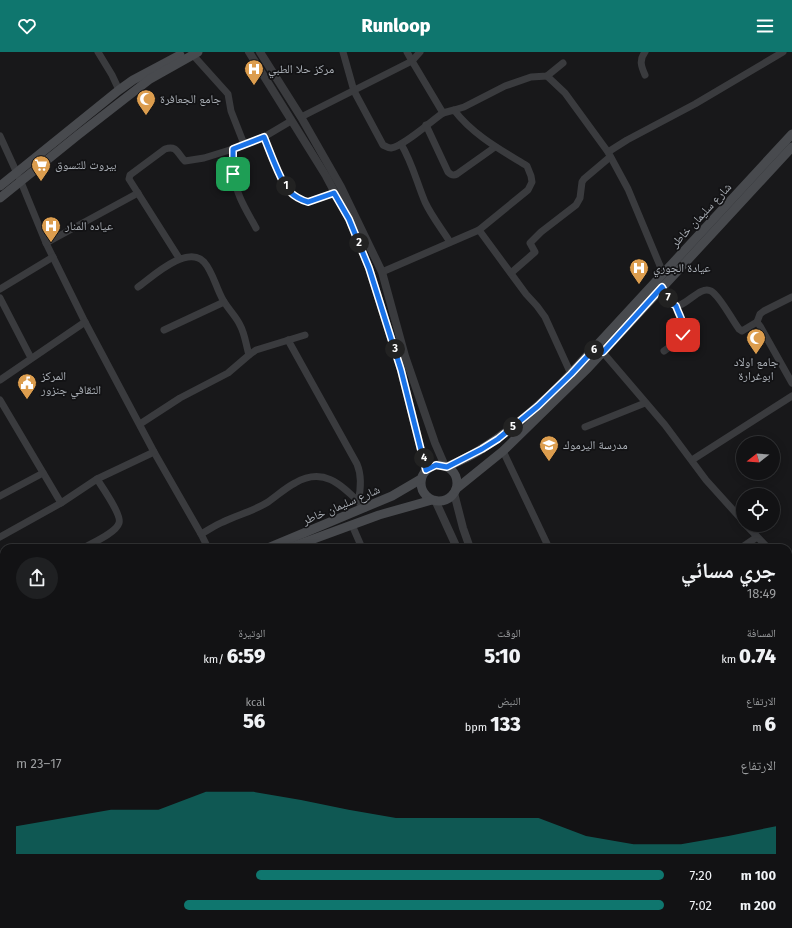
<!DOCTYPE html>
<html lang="ar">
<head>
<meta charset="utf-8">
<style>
  body { margin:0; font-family:"Fira Sans","Noto Naskh Arabic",sans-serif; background:#1f2022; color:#f1f3f6; direction:rtl; height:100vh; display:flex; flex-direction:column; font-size:15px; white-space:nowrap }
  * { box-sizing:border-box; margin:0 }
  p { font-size:13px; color:#9c9ea0 }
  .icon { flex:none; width:22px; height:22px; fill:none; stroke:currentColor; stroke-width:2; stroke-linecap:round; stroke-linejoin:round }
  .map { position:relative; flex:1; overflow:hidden; direction:ltr }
  .details { position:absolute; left:0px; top:492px; width:792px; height:384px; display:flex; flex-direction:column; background:#121214; border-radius:12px 12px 0 0; box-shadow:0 2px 10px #0003,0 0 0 1px #313234; direction:rtl }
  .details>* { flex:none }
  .needle { width:26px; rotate:253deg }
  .buttons { position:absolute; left:736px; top:384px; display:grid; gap:8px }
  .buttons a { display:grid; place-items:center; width:44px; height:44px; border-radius:50%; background:#121214; box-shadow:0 2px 10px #0003,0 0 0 1px #313234; font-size:20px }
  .pin { position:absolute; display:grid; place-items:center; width:34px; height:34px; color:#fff; margin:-17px; border-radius:8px; box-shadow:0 2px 6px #0006 }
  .km { position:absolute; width:20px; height:20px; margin:-10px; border-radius:50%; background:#222; color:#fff; font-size:11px; line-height:20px; text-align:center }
  .round { display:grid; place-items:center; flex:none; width:42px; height:42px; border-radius:21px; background:#1f2022 }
  .overview { display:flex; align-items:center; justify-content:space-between; height:68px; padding:0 16px }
  h1 { font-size:22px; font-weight:800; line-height:30px }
  .figures { display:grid; grid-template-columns:repeat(3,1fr); gap:6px; height:68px; padding:4px 16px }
  .figures div { display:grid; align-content:center }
  .figures b { font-size:20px; font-weight:800 }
  .figures small { font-size:11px; font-weight:400 }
  .figures p { font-size:11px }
  .chart { height:112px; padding:8px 16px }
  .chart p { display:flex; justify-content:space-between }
  .chart svg { width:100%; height:72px; margin-top:4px; fill:#0f766e; opacity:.7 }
  ul { padding:0 16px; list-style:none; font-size:13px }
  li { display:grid; grid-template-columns:64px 48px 1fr; align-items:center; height:30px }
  li i { height:10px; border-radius:5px; background:#0f766e }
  header { display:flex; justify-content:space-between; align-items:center; height:52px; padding:0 16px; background:#0f766e; color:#fff; font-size:18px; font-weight:800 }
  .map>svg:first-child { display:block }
</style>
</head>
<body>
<header><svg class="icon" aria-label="menu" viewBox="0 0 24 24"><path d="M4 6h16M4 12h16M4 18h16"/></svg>Runloop<svg class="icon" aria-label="heart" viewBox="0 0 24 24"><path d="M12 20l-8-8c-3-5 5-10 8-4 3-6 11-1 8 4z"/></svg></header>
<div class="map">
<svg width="792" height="876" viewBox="0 0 792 876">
  <rect width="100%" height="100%" fill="#18181a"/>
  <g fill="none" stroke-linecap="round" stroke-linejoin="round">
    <g stroke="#3a3b3e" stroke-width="7">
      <polyline points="98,0 112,23 119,38"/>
      <path d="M 343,0 L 354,39 L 383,93 C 385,94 388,96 391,96 C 404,94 431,69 443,61"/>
      <polyline points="192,2 228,42 231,59 244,92"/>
      <path d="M 645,23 C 641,14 639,8 645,0"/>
      <polyline points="547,24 565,41 608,100 628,137 663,221"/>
      <polyline points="454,58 464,55 505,34 531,25 547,24 563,11"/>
      <polyline points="301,65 412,9 420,0"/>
      <path d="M 426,73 L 448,120 C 451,123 453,124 457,122 L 495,95"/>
      <polyline points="0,84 21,130 46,191 85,270 154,400 201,482 208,496"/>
      <path d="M 264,85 C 269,97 281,131 289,139 C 294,144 301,148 308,150 L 334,141"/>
      <path d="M 401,92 C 412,110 417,131 425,150 C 432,165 442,177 450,190"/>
      <path d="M 233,97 C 233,106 232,115 234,123 C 236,143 247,159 256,176"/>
      <polyline points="608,100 627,88 695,52 783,0"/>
      <polyline points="479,178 526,242 537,254 545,265 571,322"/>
      <polyline points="46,191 138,141"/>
      <path d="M 179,206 L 129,127 L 130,123 L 165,97 C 178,93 177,102 185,109 L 204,106 L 233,97 L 264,85 L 291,69"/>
      <path d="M 382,220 L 479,178 L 528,138 L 532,130 L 531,124 L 527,114 C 501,98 473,83 454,58 L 443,61 L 412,9 L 407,0"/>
      <polyline points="511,221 535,200 530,191 541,180 576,153 580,146 582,130 584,127 610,105"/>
      <path d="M 138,235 C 152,225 187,192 204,210 C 213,220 216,236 223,248 C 228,257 236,264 240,273 C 245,282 246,293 249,303"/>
      <path d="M 662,235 C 665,240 667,248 672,252 C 682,261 699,232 711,239 C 720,244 732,268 739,277 L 742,279 L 757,270 L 760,262 L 764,259 L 792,245"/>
      <polyline points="0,237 53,205"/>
      <polyline points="0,246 31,306"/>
      <polyline points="757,270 760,274 792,331"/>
      <polyline points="164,278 224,250"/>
      <path d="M 288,288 L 357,412 C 362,424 361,437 358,450"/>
      <polyline points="600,297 665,373 706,428 743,469"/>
      <path d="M 664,299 C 690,281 687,282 675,254"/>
      <polyline points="0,328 85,270"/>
      <polyline points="0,348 61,451"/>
      <polyline points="140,372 180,346 228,321 249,303 256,298 305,283"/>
      <polyline points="585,375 645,351"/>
      <polyline points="503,399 549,496"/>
      <polyline points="692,408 792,344"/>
      <polyline points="0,444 43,421"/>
      <polyline points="352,473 362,496"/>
      <polyline points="746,473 768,496"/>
      <path d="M 201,482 C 209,478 215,473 223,470 C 237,463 254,459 268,450 C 277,444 285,436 295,431 C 326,413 344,436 365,456"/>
      <polyline points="0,485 61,451 97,427 154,400"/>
      <path d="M 83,496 C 92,491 116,481 119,471 C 122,463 102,435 97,427"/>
      <polyline points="741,496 757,485"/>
      <polyline points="788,516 792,520"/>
      <polyline points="0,549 4,547"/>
      <polyline points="788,644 792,652"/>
      <polyline points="788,676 792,673"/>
      <polyline points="788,694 792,700"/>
      <polyline points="0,696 4,694"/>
      <polyline points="0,704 4,710"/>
      <polyline points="0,758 4,756"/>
      <polyline points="0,823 4,821"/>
      <polyline points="788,837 792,834"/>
      <polyline points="19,872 19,876"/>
      <polyline points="243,872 246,876"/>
      <polyline points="365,872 367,876"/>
      <polyline points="412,872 414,876"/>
      <polyline points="545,872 547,876"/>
      <polyline points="704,872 706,876"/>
      <polyline points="51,876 58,872"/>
      <polyline points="158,876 158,872"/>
      <polyline points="318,876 327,872"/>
      <polyline points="742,876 748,872"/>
    </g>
    <g stroke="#3a3b3e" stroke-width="8">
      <polyline points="249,0 326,124 349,167 369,216 401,318 426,418"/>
      <polyline points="260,0 301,65 341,135 382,220 405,304 435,391 445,414"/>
      <polyline points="454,441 463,476 470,496"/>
      <polyline points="435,448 457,496"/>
      <polyline points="620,872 622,876"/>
      <polyline points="629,872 631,876"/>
    </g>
    <g stroke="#484a4e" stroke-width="9">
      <polyline points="0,134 119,38 133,28 180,3"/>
      <polyline points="0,146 78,83 150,27 198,0"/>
      <circle cx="439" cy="431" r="18"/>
      <path d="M 447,415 C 459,409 472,404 483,396 C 512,378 538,355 562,331 L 792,82"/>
      <polyline points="456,437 503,399 588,316 792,95"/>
      <polyline points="268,496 392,444 421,427"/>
      <polyline points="289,496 379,463 432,448"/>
      <polyline points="0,610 4,609"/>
      <polyline points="0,620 4,618"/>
    </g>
  </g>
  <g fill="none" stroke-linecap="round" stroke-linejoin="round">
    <defs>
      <path id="route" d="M 233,122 L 233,97 L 264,85 C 269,97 281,131 289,139 C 294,144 301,148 308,150 L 334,141 L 349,167 L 369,216 L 401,318 L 426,418 L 436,413 L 447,415 L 482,397 L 498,387 L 538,354 L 571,322 L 597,294 L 603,300 L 662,235 C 666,242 669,250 676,254 C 679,263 686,273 683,283"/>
    </defs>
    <use href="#route" stroke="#fff" stroke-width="8"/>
    <use href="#route" stroke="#1a73e8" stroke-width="5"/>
  </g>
  <defs>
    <symbol id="hospital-pin" viewBox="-11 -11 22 30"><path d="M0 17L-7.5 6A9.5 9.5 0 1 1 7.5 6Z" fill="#dc9d4e" stroke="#131315"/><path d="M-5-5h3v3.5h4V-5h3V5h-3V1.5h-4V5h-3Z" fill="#fff"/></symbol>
    <symbol id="mosque-pin" viewBox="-11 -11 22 30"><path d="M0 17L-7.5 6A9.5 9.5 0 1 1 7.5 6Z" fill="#dc9d4e" stroke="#131315"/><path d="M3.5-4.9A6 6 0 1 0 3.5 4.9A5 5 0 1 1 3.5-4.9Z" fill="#fff"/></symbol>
    <symbol id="supermarket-pin" viewBox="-11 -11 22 30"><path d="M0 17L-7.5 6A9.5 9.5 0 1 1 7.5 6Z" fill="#dc9d4e" stroke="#131315"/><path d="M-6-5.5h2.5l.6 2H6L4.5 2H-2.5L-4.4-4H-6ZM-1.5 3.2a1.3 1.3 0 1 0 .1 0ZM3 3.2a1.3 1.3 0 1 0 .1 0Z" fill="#fff"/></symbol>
    <symbol id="civic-pin" viewBox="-11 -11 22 30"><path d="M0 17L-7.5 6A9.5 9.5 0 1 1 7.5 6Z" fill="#dc9d4e" stroke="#131315"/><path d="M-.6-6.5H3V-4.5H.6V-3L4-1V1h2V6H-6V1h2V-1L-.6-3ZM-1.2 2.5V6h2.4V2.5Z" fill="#fff"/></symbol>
    <symbol id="school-pin" viewBox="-11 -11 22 30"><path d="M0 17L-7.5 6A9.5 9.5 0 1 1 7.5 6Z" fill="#dc9d4e" stroke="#131315"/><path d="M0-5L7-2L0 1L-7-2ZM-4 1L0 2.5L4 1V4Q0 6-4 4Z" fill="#fff"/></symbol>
  </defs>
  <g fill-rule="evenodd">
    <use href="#hospital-pin" x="243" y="6" width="22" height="30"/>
    <use href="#mosque-pin" x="135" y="36" width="22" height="30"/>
    <use href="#supermarket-pin" x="30" y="102" width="22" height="30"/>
    <use href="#hospital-pin" x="40" y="163" width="22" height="30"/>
    <use href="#hospital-pin" x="628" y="205" width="22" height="30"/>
    <use href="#mosque-pin" x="745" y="275" width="22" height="30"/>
    <use href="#civic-pin" x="16" y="320" width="22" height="30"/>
    <use href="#school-pin" x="538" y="382" width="22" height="30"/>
  </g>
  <g text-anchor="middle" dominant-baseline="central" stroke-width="3.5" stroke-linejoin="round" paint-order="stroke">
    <g font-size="12" fill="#acb1b8" stroke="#131315" text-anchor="start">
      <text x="268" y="17">مركز حلا الطبي</text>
      <text x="160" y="47">جامع الجعافرة</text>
      <text x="55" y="113">بيروت للتسوق</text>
      <text x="65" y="174">عياده المنار</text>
      <text x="653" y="216">عيادة الجوري</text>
      <text x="756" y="310" text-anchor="middle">جامع اولاد<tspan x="756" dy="14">ابوغرارة</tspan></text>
      <text x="41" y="324">المركز<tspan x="41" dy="14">الثقافي جنزور</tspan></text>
      <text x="563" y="393">مدرسة اليرموك</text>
    </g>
    <g font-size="12" fill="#acb1b8" stroke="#131315">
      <text transform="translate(701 163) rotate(-47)">شارع سليمان خاطر</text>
      <text transform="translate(341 453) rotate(-23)">شارع سليمان خاطر</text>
    </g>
  </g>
</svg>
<div class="buttons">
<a><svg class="needle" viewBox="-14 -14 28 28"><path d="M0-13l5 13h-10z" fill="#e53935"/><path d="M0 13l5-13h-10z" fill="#9c9ea0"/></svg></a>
<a><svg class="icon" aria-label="locate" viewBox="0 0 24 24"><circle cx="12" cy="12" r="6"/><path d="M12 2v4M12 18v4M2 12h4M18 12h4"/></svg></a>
</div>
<div class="pin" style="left:233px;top:122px;background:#1e9e55"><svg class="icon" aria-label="arrive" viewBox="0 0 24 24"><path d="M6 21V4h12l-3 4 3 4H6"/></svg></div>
<div class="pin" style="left:683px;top:283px;background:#d93025"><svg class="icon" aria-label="check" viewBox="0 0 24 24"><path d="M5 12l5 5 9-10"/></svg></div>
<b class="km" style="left:286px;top:134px">1</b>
<b class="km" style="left:359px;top:191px">2</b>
<b class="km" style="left:395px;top:297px">3</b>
<b class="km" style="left:424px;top:406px">4</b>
<b class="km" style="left:513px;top:375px">5</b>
<b class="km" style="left:594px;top:298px">6</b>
<b class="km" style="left:668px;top:246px">7</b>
<section class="details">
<div class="overview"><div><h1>جري مسائي</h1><p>18:49</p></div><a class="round"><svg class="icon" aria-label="share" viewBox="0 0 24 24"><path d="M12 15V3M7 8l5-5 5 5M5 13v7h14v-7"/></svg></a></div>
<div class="figures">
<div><p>المسافة</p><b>0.74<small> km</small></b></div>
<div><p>الوقت</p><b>5:10</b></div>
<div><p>الوتيرة</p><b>6:59<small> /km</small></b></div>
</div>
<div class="figures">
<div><p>الارتفاع</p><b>6<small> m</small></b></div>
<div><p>النبض</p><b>133<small> bpm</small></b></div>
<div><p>kcal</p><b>56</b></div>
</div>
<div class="chart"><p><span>الارتفاع</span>17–23 m</p>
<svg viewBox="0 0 160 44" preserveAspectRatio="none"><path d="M0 44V27L10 22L20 17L30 17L40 6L50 6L60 11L70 17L80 22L90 22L100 22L110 22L120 33L130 38L140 38L150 33L160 27V44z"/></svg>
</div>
<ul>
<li><b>100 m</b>7:20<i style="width:63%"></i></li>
<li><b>200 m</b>7:02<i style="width:74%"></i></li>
</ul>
</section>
</div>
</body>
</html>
